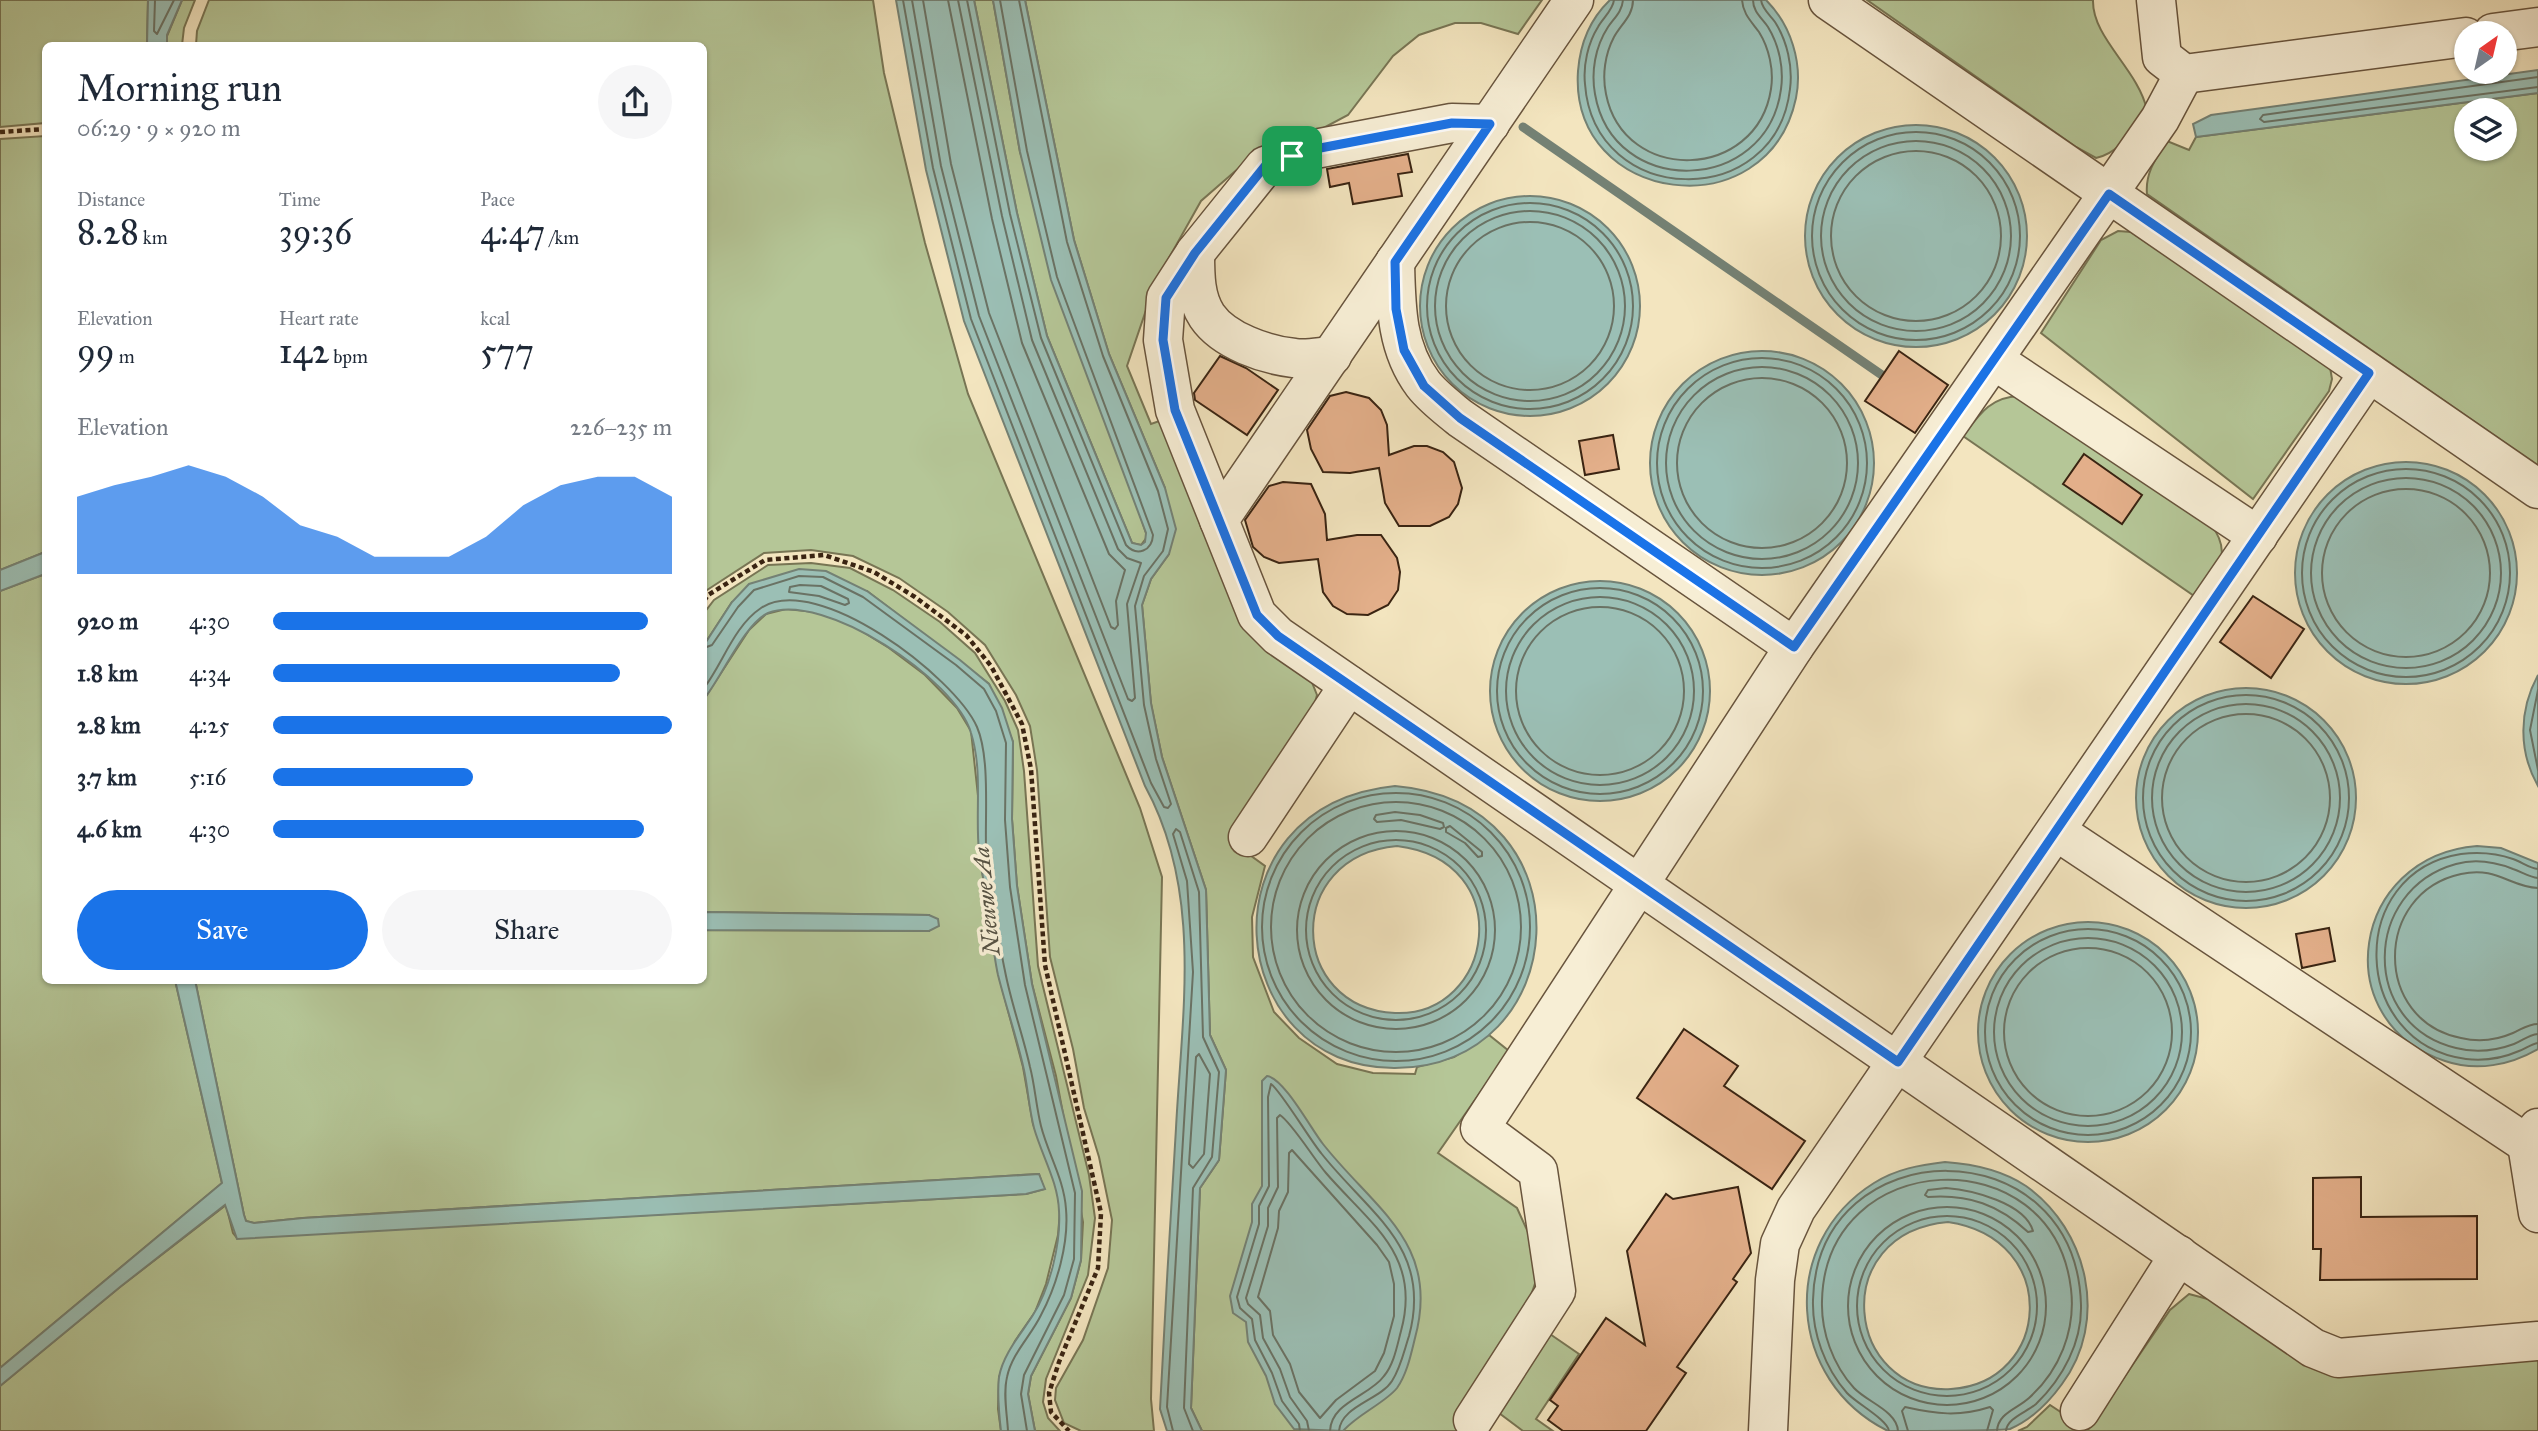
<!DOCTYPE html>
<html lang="en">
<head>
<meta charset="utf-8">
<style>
  body { margin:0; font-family:"IM FELL Great Primer",serif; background:#f6f6f7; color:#1f2937; height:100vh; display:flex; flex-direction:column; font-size:26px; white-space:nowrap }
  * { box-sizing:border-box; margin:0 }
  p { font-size:23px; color:#747a83 }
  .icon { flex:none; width:38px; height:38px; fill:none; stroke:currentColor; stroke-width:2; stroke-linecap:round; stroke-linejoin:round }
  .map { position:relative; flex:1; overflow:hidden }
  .side { position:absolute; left:42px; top:42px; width:665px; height:942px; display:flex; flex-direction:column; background:#fff; border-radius:10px; box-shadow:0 2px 5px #0004 }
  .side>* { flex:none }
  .needle { width:46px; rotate:34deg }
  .controls { position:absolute; left:2454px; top:21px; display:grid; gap:14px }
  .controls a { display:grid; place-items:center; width:63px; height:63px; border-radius:50%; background:#fff; box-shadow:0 2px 5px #0004; font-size:35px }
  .pin { position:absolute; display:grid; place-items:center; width:60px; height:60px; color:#fff; margin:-30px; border-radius:14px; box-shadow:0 4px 10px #0006 }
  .round { display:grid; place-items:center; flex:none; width:74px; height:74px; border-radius:37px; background:#f6f6f7 }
  .summary { display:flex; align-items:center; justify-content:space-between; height:119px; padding:0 35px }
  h1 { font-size:38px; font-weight:600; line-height:52px }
  .metrics { display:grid; grid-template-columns:repeat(3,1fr); gap:10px; height:119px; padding:7px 35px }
  .metrics div { display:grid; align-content:center }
  .metrics b { font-size:35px; font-weight:600 }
  .metrics small { font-size:19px; font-weight:400 }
  .metrics p { font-size:19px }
  .chart { height:196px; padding:14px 35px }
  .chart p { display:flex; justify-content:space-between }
  .chart svg { width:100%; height:126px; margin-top:7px; fill:#1a73e8; opacity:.7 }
  .cta { display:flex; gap:14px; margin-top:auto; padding:14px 35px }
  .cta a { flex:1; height:80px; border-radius:42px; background:#1a73e8; color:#fff; font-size:28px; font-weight:600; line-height:80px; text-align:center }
  .cta a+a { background:#f6f6f7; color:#1f2937 }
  ul { padding:0 35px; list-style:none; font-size:23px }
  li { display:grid; grid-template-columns:112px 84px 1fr; align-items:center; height:52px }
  li i { height:18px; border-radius:9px; background:#1a73e8 }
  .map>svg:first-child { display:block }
</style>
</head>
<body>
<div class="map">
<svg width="2538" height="1431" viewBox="0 0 2538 1431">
  <rect width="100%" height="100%" fill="#f3e5bf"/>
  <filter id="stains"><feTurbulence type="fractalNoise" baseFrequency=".00286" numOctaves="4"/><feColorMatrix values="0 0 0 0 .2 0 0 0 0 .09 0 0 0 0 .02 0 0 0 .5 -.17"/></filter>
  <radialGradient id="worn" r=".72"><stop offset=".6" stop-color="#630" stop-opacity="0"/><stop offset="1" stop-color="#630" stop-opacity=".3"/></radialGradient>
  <g fill="#b5c697" stroke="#787554" stroke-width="2" fill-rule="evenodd">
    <polygon points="0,0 148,0 147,45 46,46 45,123 0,127"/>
    <polygon points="182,0 195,0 184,28 182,45 167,46 167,36"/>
    <polygon points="209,0 873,0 884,73 925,243 968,394 1140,808 1162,877 1151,1399 1154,1431 1081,1431 1064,1423 1055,1400 1056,1388 1083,1340 1108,1268 1112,1220 1099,1157 1084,1108 1073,1049 1050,957 1037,770 1030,726 1016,695 985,645 948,612 899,578 853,556 811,550 764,553 704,592 704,46 196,45 197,31"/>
    <polygon points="974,0 993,0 1020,152 1146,533 1147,537 1141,545 1132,543 1047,336 1017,213"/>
    <polygon points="1025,0 1542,0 1518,34 1481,23 1455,23 1419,35 1393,56 1348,115 1314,133 1248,160 1201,201 1156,281 1127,366 1151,424 1168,418 1307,670 1317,695 1310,722 1229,840 1265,866 1252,917 1253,957 1274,1012 1299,1038 1337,1064 1373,1073 1415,1074 1417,1067 1454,1057 1489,1035 1509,1051 1438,1153 1517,1208 1542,1263 1485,1431 1202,1431 1191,1408 1200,1188 1219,1160 1226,1070 1210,1035 1206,890 1162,757 1151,704 1142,605 1151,579 1169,554 1165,488 1109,354 1074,240"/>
    <path d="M 1867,0 L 2093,0 C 2092,38 2138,69 2147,110 C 2132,129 2121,153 2096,158 L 2076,147 Z"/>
    <path d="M 2538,93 L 2538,466 L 2147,194 C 2145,173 2156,158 2167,141 L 2189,150 L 2196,137 ZM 2466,110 L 2504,110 L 2504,149 L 2466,149 Z"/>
    <polygon points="45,136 45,552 0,570 0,139"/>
    <polygon points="2118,231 2131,232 2330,367 2332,379 2329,391 2253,499 2041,333 2101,240"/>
    <path d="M 2019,396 L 2210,523 C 2234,554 2217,570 2200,600 L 1963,436 C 1979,415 1990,397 2019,396 Z"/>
    <polygon points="811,563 850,568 893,590 940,622 975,653 1005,701 1018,730 1024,771 1038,966 1089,1175 1095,1218 1088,1275 1046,1379 1043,1402 1048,1418 1060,1431 1035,1431 1028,1394 1031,1376 1071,1298 1081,1260 1083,1222 1056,1076 1032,984 1017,886 1012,819 1013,742 989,684 867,591 732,602 704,645 704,613 714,600 768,565"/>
    <polygon points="45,574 46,980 175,980 222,1183 0,1368 0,591"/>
    <polygon points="786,609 815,612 850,624 889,648 925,675 957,708 971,731 979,805 979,851 998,973 1023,1067 1033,1124 1057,1188 1060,1211 1058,1235 1046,1284 1035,1312 1015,1341 999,1377 998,1409 1001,1431 0,1431 0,1386 120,1287 226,1205 233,1233 237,1238 1026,1194 1044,1189 1039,1174 303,1218 254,1223 246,1221 244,1215 195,980 704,980 704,930 929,931 929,915 704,912 704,699 749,630 766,614"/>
    <polygon points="2189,1294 2219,1302 2304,1360 2538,1358 2538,1431 2018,1431 2027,1427 2050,1405 2088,1430 2170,1310"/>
    <polygon points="1547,1332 1579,1354 1536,1419 1553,1431 1523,1431 1495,1410"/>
  </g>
  <g fill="#9bbfb5" stroke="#748174" stroke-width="2" fill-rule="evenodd">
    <polygon points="148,0 182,0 167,35 167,45 147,45"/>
    <path d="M 896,0 L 974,0 L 1017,213 L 1047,336 L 1132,543 L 1141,545 L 1145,542 L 1146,533 L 1051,280 L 1020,152 L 993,0 L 1025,0 L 1074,240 L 1109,354 L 1165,488 L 1176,529 L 1169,554 L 1151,579 L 1142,605 L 1151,703 L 1162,757 L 1206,890 L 1210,1035 L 1226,1070 L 1219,1160 L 1200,1188 L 1191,1408 L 1202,1431 L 1167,1431 L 1160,1409 C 1165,1315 1170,1222 1176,1128 C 1182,1012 1203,892 1145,786 L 964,321 L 926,170 Z"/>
    <path d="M 1610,0 L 1766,0 C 1791,25 1803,63 1796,98 C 1768,231 1569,205 1578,71 C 1580,45 1590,19 1610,0 Z"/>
    <polygon points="2538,70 2538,93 2196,137 2193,124 2211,115"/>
    <circle cx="1916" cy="236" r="111"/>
    <circle cx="1530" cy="306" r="110"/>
    <circle cx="1762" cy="463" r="112"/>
    <circle cx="2406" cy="573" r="111"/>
    <polygon points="45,552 45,574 0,591 0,570"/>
    <path d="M 799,569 L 826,571 L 867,591 L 960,660 L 989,684 L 1002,708 L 1013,742 L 1012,819 L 1017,886 L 1032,984 L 1082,1191 L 1081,1260 L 1071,1298 L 1031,1376 L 1028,1394 L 1035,1431 L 1001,1431 C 999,1414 997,1394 999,1377 C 1003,1354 1021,1334 1033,1315 C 1050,1288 1061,1243 1059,1211 C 1058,1182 1042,1156 1034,1128 C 1029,1109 1028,1089 1024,1070 C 1017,1038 1006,1007 998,975 C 993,952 991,928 988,905 C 985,887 981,869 979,852 C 975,813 983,771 971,733 C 956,680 824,591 768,613 C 745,623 721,678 704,699 L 704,645 L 732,602 L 749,584 Z"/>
    <circle cx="1600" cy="691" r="110"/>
    <path d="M 2538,675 L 2538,786 C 2518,751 2519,710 2538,675 Z"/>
    <circle cx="2246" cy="798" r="110"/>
    <path d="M 1395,786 C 1594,803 1573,1068 1395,1068 C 1223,1069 1198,806 1395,786 ZM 1397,846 C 1519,861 1494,1017 1395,1013 C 1288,1008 1283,856 1397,846 Z"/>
    <path d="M 2477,846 L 2501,848 L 2538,863 L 2538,1049 C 2510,1065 2477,1072 2445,1061 C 2326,1022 2351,856 2477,846 Z"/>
    <polygon points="704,912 929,915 938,919 939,926 929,931 704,930"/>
    <circle cx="2088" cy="1032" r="110"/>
    <polygon points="175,980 195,980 244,1215 246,1221 254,1223 303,1218 1039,1174 1045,1189 1026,1194 237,1239 225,1205 120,1287 0,1386 0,1368 222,1183"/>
    <path d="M 1267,1076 C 1284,1078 1311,1129 1323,1144 C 1374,1209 1441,1243 1415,1338 C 1411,1354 1407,1374 1397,1388 C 1385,1403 1358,1414 1343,1431 L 1294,1429 L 1275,1404 L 1266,1376 L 1248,1342 L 1246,1322 L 1233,1313 L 1230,1296 L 1252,1222 L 1252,1204 L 1262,1186 L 1262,1081 Z"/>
    <path d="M 1945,1162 C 1974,1164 2002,1170 2026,1186 C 2088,1230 2109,1321 2062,1384 C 2049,1402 2031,1420 2010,1429 C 1995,1431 1910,1431 1888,1431 C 1787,1381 1778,1243 1874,1183 C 1896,1169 1920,1165 1945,1162 ZM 1948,1222 C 2062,1239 2051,1383 1951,1389 C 1846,1395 1826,1233 1948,1222 Z"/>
  </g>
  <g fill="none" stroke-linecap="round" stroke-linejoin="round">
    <g stroke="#6a7264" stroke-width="2">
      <polyline points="155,0 154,31 157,34 174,0"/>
      <polyline points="903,0 933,168 971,319 1151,783 1164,807 1168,808 1171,804 1156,759 1144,705 1135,606 1144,576 1163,551 1168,529 1158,491 1103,356 1067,242 1019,0"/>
      <polyline points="912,0 941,166 979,316 1128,699 1132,701 1135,698 1127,604 1141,563 1127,558 1118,549 1032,340 1002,216 958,0"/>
      <polyline points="923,0 951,164 989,313 1111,627 1115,629 1118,625 1116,601 1125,570 1109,554 1022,343 992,219 948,0"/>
      <path d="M 967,0 L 1010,214 L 1041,338 L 1126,545 C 1137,557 1152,551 1153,535 L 1057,277 L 1027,151 L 1000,0"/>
      <path d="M 1614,0 C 1613,10 1603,18 1598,27 C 1588,43 1583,65 1585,84 C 1594,208 1776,212 1790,89 C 1793,66 1787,41 1775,22 C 1770,15 1762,9 1761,0"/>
      <path d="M 1623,0 C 1622,12 1614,18 1608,27 C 1595,47 1591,72 1595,94 C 1613,199 1767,195 1781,89 C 1784,68 1779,45 1768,27 C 1762,18 1753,12 1753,0"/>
      <path d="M 1633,0 C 1633,16 1621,24 1614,37 C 1605,54 1602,75 1606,94 C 1624,185 1757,181 1771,89 C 1774,70 1769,48 1759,32 C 1751,21 1743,14 1742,0"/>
      <polyline points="2538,77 2263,115 2260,119 2264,122 2538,87"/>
      <circle cx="1916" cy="236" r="104"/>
      <circle cx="1916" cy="236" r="95"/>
      <circle cx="1916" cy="236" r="85"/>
      <circle cx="1530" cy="306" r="103"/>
      <circle cx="1530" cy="306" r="95"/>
      <circle cx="1530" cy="306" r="84"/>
      <circle cx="1762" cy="463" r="105"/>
      <circle cx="1762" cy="463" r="96"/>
      <circle cx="1762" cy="463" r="85"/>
      <circle cx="2406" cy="573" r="104"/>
      <circle cx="2406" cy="573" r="95"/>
      <circle cx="2406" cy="573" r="84"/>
      <polygon points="800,585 821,586 848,599 849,603 845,605 819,596 789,592 790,587"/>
      <circle cx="1600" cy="691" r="103"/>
      <circle cx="1600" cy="691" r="94"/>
      <circle cx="1600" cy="691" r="84"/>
      <polyline points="704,648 712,645 738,607 754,590 799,576 823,577 863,597 956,665 984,689 996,711 1006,743 1005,820 1010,887 1025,985 1075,1193 1074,1259 1064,1295 1024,1375 1021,1394 1027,1431"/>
      <path d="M 704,688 C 723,663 734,626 761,608 C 817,571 955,677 977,727 C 990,757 985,814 986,847 C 986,861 991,876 993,890 C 997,917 999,945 1005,971 C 1011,1003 1023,1035 1030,1067 C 1035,1086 1036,1106 1041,1126 C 1048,1154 1064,1179 1066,1209 C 1069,1243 1057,1285 1041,1315 C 1031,1336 1012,1353 1007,1377 C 1003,1394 1007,1413 1008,1431"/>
      <polyline points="2538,690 2530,730 2538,770"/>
      <circle cx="2246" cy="798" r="103"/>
      <circle cx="2246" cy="798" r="94"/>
      <circle cx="2246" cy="798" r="84"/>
      <circle cx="1396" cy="927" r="134"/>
      <circle cx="1396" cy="927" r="125"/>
      <polygon points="1395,812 1420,815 1443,823 1444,827 1440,829 1401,820 1377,822 1374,819 1376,815"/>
      <polygon points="1450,826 1482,852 1482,856 1478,857 1465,843 1446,832 1446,828"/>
      <circle cx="1396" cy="930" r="99"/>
      <circle cx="1396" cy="930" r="90"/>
      <path d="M 2538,869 C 2529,868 2522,862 2513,859 C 2496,853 2478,852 2461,854 C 2345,872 2350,1044 2466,1059 C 2483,1061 2503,1058 2519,1051 C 2525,1049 2531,1044 2538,1043"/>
      <path d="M 2538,878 C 2529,877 2522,872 2513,869 C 2495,862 2474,859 2456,864 C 2362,890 2360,1025 2456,1048 C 2475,1053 2495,1051 2514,1044 C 2522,1041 2528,1035 2538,1034"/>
      <path d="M 2538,888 C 2510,887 2497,866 2461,874 C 2373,893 2373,1021 2461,1038 C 2478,1042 2497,1040 2513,1033 C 2522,1029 2528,1024 2538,1024"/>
      <circle cx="2088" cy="1032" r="103"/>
      <circle cx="2088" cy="1032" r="94"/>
      <circle cx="2088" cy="1032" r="84"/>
      <polygon points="1199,1054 1210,1074 1204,1154 1193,1168 1189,1164 1196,1057"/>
      <polygon points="1292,1150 1377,1245 1389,1262 1394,1284 1394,1316 1384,1353 1375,1371 1336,1400 1320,1418 1299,1392 1290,1364 1273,1335 1270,1311 1258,1297 1278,1228 1279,1211 1288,1192 1289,1153"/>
      <path d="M 1946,1188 C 1972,1190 2025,1203 2033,1231 L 2028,1232 C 1999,1205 1969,1194 1928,1197 L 1925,1195 L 1928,1190 Z"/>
      <circle cx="1947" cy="1306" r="99"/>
      <circle cx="1947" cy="1306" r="90"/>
      <polyline points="1173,1431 1167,1407 1193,972 1187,881 1173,834 1176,829 1180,832 1199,892 1203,1037 1219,1072 1212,1157 1193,1188 1184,1408 1193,1431"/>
      <path d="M 1300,1431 L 1299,1424 L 1282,1401 L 1272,1373 L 1255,1340 L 1252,1319 L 1240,1308 L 1237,1297 L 1259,1224 L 1259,1206 L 1269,1186 L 1268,1097 L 1271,1084 C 1281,1091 1310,1140 1321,1153 C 1369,1214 1433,1247 1409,1336 C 1404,1351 1401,1367 1392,1381 C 1380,1400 1341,1406 1339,1431"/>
      <path d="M 1309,1431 L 1307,1421 L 1290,1397 L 1280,1369 L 1263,1338 L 1260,1315 L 1248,1304 L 1246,1298 L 1268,1226 L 1268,1208 L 1278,1187 L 1277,1118 L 1280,1115 C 1292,1123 1314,1159 1326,1173 C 1370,1224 1422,1255 1401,1331 C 1397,1346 1394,1364 1384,1376 C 1370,1396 1331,1402 1330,1431"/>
      <path d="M 1889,1431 C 1888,1420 1856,1403 1847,1393 C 1825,1368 1812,1333 1813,1300 C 1817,1129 2076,1125 2081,1305 C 2082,1342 2063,1378 2036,1404 C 2027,1412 2007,1418 2006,1431"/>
      <path d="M 1898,1431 C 1897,1411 1867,1402 1854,1388 C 1833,1365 1821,1332 1822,1301 C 1825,1147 2053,1136 2071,1289 C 2076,1331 2059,1371 2029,1398 C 2017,1409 1998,1413 1997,1431"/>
      <path d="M 1908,1431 L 1902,1411 L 1905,1407 C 1936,1414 1959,1417 1990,1407 L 1993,1410 L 1987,1431"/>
    </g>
    <polyline stroke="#748174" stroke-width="9" points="1523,127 1892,382"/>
  </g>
  <g fill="#e3af8a" stroke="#3a2412" stroke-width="2">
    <polygon points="1408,154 1412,172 1398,174 1402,196 1353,204 1349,183 1330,187 1327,169"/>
    <polygon points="1899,351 1948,385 1915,433 1865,401"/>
    <polygon points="1220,356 1246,368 1278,390 1247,435 1195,400 1194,393"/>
    <polygon points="1346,392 1369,398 1381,410 1387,425 1389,455 1414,446 1427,446 1443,452 1454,462 1462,488 1458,504 1449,517 1430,526 1399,526 1385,503 1379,468 1350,473 1323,472 1311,449 1307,430 1330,396"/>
    <polygon points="1613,435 1619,469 1585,475 1579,441"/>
    <polygon points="2084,454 2142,495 2122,524 2063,484"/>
    <polygon points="1283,482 1311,484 1325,514 1327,540 1357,535 1381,535 1397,558 1400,572 1398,590 1388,605 1368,615 1347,614 1333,606 1323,592 1318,559 1279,563 1264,557 1253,547 1245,520 1269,486"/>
    <polygon points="2253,596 2304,629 2271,678 2220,642"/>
    <polygon points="2329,928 2335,961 2302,968 2296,934"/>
    <polygon points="1684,1029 1738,1066 1724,1086 1805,1141 1772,1189 1637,1098"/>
    <polygon points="2361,1177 2361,1217 2477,1216 2477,1279 2320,1280 2321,1249 2313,1249 2313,1178"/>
    <polygon points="1738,1187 1751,1253 1733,1279 1737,1282 1677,1367 1686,1373 1646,1431 1563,1431 1548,1420 1558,1406 1550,1400 1606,1318 1645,1345 1627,1251 1666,1194 1673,1199"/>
  </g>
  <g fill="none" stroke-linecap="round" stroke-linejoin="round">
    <defs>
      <g id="minor">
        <polyline points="1828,0 2538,489"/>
        <polyline points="2156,0 2162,57 2184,74 2466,37"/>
        <polyline points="2493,33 2538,27"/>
        <polyline points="1490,124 1452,123 1315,149 1265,166 1195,253 1166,298 1163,340 1175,410 1257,615 1278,636 2313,1348 2338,1358 2538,1341"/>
        <path d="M 1195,253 C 1195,275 1195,298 1207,316 C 1224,341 1266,355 1294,358 C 1306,360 1319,357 1332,356"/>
        <path d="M 1395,262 C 1396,306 1396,348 1423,384 C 1433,397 1448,408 1460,418 L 1794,647"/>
        <polyline points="1994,360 2258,536"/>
        <polyline points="1219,520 1574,0"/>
        <polyline points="2056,831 2527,1144"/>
        <polyline points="1248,837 1349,685"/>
        <polyline points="2538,1128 2527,1144 2538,1213"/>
        <polyline points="2080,1411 2179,1255"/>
        <polyline points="1473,1420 1556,1291 1538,1171 1480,1128 1794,647 2160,119 2184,74"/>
        <polyline points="1768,1431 1775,1280 1780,1244 1796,1209 2369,373"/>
      </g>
    </defs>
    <use href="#minor" stroke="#68543d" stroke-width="41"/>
    <g stroke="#3a2412" stroke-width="4.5" stroke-dasharray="5 3.5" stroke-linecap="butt">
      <polyline points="0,132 46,129"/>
      <polyline points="704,601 708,595 765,560 824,555 874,572 915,597 966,635 991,666 1022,724 1031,769 1045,965 1101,1213 1098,1268 1059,1362 1049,1393 1051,1412 1069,1431"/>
    </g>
    <use href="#minor" stroke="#f7eed5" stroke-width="38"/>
  </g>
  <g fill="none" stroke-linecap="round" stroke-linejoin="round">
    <defs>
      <polygon id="route" points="1452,123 1490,124 1395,262 1396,309 1404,350 1424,386 1460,418 1794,647 2109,194 2369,373 1898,1062 1278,636 1257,615 1175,410 1163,340 1166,298 1195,253 1265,166 1315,149"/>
    </defs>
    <use href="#route" stroke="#fff" stroke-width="14"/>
    <use href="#route" stroke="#1a73e8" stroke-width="9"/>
  </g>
  <g text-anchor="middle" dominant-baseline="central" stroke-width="7" stroke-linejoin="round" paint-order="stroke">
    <g font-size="23" font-style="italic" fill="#575243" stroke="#f7eed5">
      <text transform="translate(986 901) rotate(-96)">Nieuwe Aa</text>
    </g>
  </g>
  <rect width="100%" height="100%" filter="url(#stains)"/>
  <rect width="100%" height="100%" fill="url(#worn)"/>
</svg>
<div class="controls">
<a><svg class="needle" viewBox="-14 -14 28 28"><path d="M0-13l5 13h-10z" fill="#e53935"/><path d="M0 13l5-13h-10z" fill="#747a83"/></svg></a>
<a><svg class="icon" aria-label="layers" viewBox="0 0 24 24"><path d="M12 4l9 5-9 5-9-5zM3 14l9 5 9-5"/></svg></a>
</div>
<div class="pin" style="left:1292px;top:156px;background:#1e9e55"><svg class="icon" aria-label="arrive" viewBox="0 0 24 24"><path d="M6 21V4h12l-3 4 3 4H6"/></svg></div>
<section class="side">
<div class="summary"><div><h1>Morning run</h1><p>06:29 · 9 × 920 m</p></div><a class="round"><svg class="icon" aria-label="share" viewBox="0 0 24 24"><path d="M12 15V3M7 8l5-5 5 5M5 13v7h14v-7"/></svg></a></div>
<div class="metrics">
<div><p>Distance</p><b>8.28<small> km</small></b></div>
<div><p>Time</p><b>39:36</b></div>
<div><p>Pace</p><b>4:47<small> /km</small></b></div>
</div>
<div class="metrics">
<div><p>Elevation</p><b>99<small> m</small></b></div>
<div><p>Heart rate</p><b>142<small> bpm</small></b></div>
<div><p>kcal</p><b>577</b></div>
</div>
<div class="chart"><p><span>Elevation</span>226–235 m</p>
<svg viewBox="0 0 160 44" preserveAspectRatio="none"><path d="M0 44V17L10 13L20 10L30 6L40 10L50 17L60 27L70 31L80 38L90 38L100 38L110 31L120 20L130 13L140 10L150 10L160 17V44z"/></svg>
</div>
<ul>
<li><b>920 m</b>4:30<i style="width:94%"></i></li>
<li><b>1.8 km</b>4:34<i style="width:87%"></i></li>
<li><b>2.8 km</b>4:25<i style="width:100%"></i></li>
<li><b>3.7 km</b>5:16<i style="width:50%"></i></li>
<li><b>4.6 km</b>4:30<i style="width:93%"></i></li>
</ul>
<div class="cta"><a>Save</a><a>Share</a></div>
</section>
</div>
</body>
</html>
